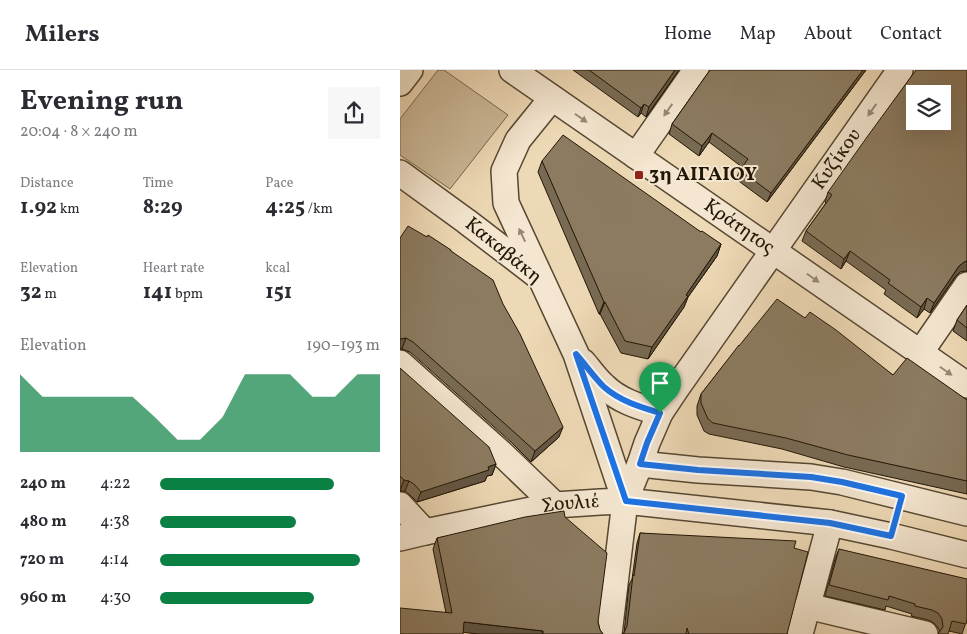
<!DOCTYPE html>
<html lang="en">
<head>
<meta charset="utf-8">
<style>
  body { margin:0; font-family:Vollkorn,serif; background:#f7f7f7; color:#2b2b33; height:100vh; display:flex; flex-direction:column; font-size:19px; white-space:nowrap }
  * { box-sizing:border-box; margin:0 }
  p { font-size:16px; color:#7c7c81 }
  .icon { flex:none; width:28px; height:28px; fill:none; stroke:currentColor; stroke-width:2; stroke-linecap:round; stroke-linejoin:round }
  .map { position:relative; flex:1; overflow:hidden }
  .panel { display:flex; flex-direction:column; background:#fff; width:400px }
  .panel>* { flex:none }
  .fabs { position:absolute; left:506px; top:15px; display:grid; gap:10px }
  .fabs a { display:grid; place-items:center; width:45px; height:45px; border-radius:0px; background:#fff; box-shadow:0 5px 20px #0002; font-size:25px }
  .pin { position:absolute; display:grid; place-items:center; width:42px; height:42px; color:#fff; margin:-51px -21px; border-radius:50% 50% 50% 0; rotate:-45deg; box-shadow:0 0 5px #0007 }
  .pin .icon { rotate:45deg }
  .round { display:grid; place-items:center; flex:none; width:52px; height:52px; border-radius:0px; background:#f7f7f7 }
  .head { display:flex; align-items:center; justify-content:space-between; height:85px; padding:0 20px }
  h1 { font-size:28px; font-weight:700; line-height:38px }
  .metrics { display:grid; grid-template-columns:repeat(3,1fr); gap:8px; height:85px; padding:5px 20px }
  .metrics div { display:grid; align-content:center }
  .metrics b { font-size:21px; font-weight:700 }
  .metrics small { font-size:14px; font-weight:400 }
  .metrics p { font-size:14px }
  .chart { height:140px; padding:10px 20px }
  .chart p { display:flex; justify-content:space-between }
  .chart svg { width:100%; height:90px; margin-top:5px; fill:#0b8043; opacity:.7 }
  ul { padding:0 20px; list-style:none; font-size:16px }
  li { display:grid; grid-template-columns:80px 60px 1fr; align-items:center; height:38px }
  li i { height:12px; border-radius:6px; background:#0b8043 }
  header { display:flex; align-items:center; gap:30px; box-sizing:border-box; height:70px; padding:0 25px; background:#fff; border-bottom:1px solid #e1e1e2 }
  header strong { font-size:24px }
  nav { display:flex; gap:28px; margin-inline-start:auto; font-size:18px }
  main { display:flex; flex:1; min-height:0 }
  .map>svg:first-child { display:block }
</style>
</head>
<body>
<header>
<strong>Milers</strong>
<nav><a>Home</a><a>Map</a><a>About</a><a>Contact</a></nav>
</header>
<main>
<section class="panel">
<div class="head"><div><h1>Evening run</h1><p>20:04 · 8 × 240 m</p></div><a class="round"><svg class="icon" aria-label="share" viewBox="0 0 24 24"><path d="M12 15V3M7 8l5-5 5 5M5 13v7h14v-7"/></svg></a></div>
<div class="metrics">
<div><p>Distance</p><b>1.92<small> km</small></b></div>
<div><p>Time</p><b>8:29</b></div>
<div><p>Pace</p><b>4:25<small> /km</small></b></div>
</div>
<div class="metrics">
<div><p>Elevation</p><b>32<small> m</small></b></div>
<div><p>Heart rate</p><b>141<small> bpm</small></b></div>
<div><p>kcal</p><b>151</b></div>
</div>
<div class="chart"><p><span>Elevation</span>190–193 m</p>
<svg viewBox="0 0 160 44" preserveAspectRatio="none"><path d="M0 44V6L10 17L20 17L30 17L40 17L50 17L60 27L70 38L80 38L90 27L100 6L110 6L120 6L130 17L140 17L150 6L160 6V44z"/></svg>
</div>
<ul>
<li><b>240 m</b>4:22<i style="width:79%"></i></li>
<li><b>480 m</b>4:38<i style="width:62%"></i></li>
<li><b>720 m</b>4:14<i style="width:91%"></i></li>
<li><b>960 m</b>4:30<i style="width:70%"></i></li>
</ul>
</section>
<div class="map">
<svg width="567" height="564" viewBox="0 0 567 564">
  <rect width="100%" height="100%" fill="#eed9b6"/>
  <filter id="stains"><feTurbulence type="fractalNoise" baseFrequency=".004" numOctaves="4"/><feColorMatrix values="0 0 0 0 .2 0 0 0 0 .09 0 0 0 0 .02 0 0 0 .5 -.17"/></filter>
  <radialGradient id="worn" r=".72"><stop offset=".6" stop-color="#630" stop-opacity="0"/><stop offset="1" stop-color="#630" stop-opacity=".3"/></radialGradient>
  <polygon fill="#cbb898" stroke="#76674e" points="38,0 44,0 108,45 50,119 0,85 0,49"/>
  <g fill="none" stroke-linecap="round" stroke-linejoin="round">
    <defs>
      <g id="minor">
        <path id="s1" d="M 112,0 L 567,315"/>
        <polyline points="0,13 10,0"/>
        <polyline points="152,28 118,70 104,101 106,133 176,284 225,431"/>
        <polyline points="236,86 296,0"/>
        <polyline points="0,103 66,151 138,206"/>
        <polyline points="520,283 567,215"/>
        <path d="M 183,292 C 190,300 196,309 204,316 C 219,331 240,337 260,343"/>
        <polyline points="0,293 101,383 155,435"/>
        <polyline points="240,394 298,400 411,407 442,412 567,443"/>
        <polyline points="0,435 25,462"/>
        <path id="s2" d="M 0,468 L 25,462 L 155,435 L 200,432 L 225,431 L 430,453 L 491,466 L 567,485"/>
        <polyline points="407,536 525,564"/>
        <path id="s3" d="M 209,564 L 225,431 L 240,394 L 247,373 L 260,343 L 276,319 L 500,0"/>
        <polyline points="400,564 430,453"/>
      </g>
    </defs>
    <use href="#minor" stroke="#554731" stroke-width="28"/>
    <use href="#minor" stroke="#f4e6d0" stroke-width="25"/>
  </g>
  <g fill="#786a53" stroke="#221605">
    <polygon points="173,0 279,0 246,47 241,43 238,47"/>
    <polygon points="310,0 466,0 367,132 336,109 340,100 342,97 309,72 299,86 269,64 272,54"/>
    <polygon points="142,91 301,162 321,174 317,186 288,227 284,237 248,289 221,283 200,244 199,244 138,102"/>
    <polygon points="428,122 560,202 555,207 530,243 524,239 517,248 484,224 486,220 446,191 441,199 402,171 406,161 426,133 425,132"/>
    <polygon points="0,168 51,181 159,367 131,392 111,372 10,282 2,279 0,279"/>
    <polygon points="567,235 567,271 553,261 557,250"/>
    <polygon points="405,248 493,305 567,330 567,424 444,397 382,379 309,364 304,361 297,345 297,336 301,324 339,276"/>
    <polygon points="0,298 96,394 92,405 87,406 85,411 17,432 10,425 5,421 0,421"/>
    <polygon points="165,447 198,552 200,560 203,564 79,564 63,562 46,543 33,479 37,468"/>
    <polygon points="240,463 394,478 387,564 222,564 224,563 229,515 232,509 237,473"/>
    <polygon points="439,479 567,549 562,564 549,561 539,564 539,559 534,553 528,550 511,546 512,544 486,536 485,540 425,526 435,489"/>
  </g>
  <g fill="#625644" stroke="#221605">
    <polygon points="275,0 279,0 246,47 249,37"/>
    <polygon points="463,0 466,0 367,132 371,123"/>
    <polygon points="244,34 241,43 238,47 241,38"/>
    <polygon points="312,63 309,72 299,86 302,76"/>
    <polygon points="321,174 317,186 288,227 284,237 248,289 252,277 286,225"/>
    <polygon points="450,181 446,191 441,199 444,189"/>
    <polygon points="567,191 567,201 560,202 555,207 530,243 534,233 559,196 564,192"/>
    <polygon points="527,228 524,239 517,248 521,237"/>
    <polygon points="205,232 200,244 199,244 204,232"/>
    <polygon points="6,268 2,279 0,279 0,269"/>
    <polygon points="163,357 159,367 131,392 135,381"/>
    <polygon points="96,394 92,405 87,406 85,411 17,432 21,422"/>
    <polygon points="4,410 9,411 5,421 0,421"/>
    <polygon points="64,552 143,561 142,564 79,564 60,562"/>
  </g>
  <g fill="#8c7b61" stroke="#221605" fill-rule="evenodd">
    <polygon points="189,0 275,0 249,37 244,34 241,38"/>
    <polygon points="310,0 463,0 371,123 340,100 348,89 312,63 302,76 272,54"/>
    <path d="M 516,0 L 567,0 L 567,191 L 564,192 L 559,196 L 534,233 L 527,228 L 521,237 L 488,213 L 490,210 L 450,181 L 444,189 L 406,161 L 432,125 L 428,122 L 467,67 ZM 515,24 L 542,24 L 542,51 L 515,51 Z"/>
    <polygon points="163,65 301,162 302,161 321,174 286,225 288,226 252,277 225,271 205,232 204,232 142,91"/>
    <polygon points="8,156 27,167 28,165 51,180 51,181 93,210 103,234 120,264 163,357 135,381 114,362 13,272 6,268 0,269 0,168"/>
    <polygon points="377,229 405,248 410,242 436,260 493,305 507,288 567,330 567,411 448,385 386,368 313,353 308,349 301,333 301,324 339,275 339,276"/>
    <polygon points="567,235 567,258 557,250"/>
    <polygon points="0,298 89,377 96,394 88,397 89,400 21,422 14,414 9,411 4,410 0,406"/>
    <polygon points="164,441 165,447 207,483 198,552 200,560 203,564 143,564 143,561 64,552 63,564 0,564 0,538 52,543 37,468 125,447"/>
    <polygon points="240,463 396,471 394,478 408,482 387,564 289,564 287,558 286,564 222,564 224,563 227,556 233,505 234,506"/>
    <polygon points="439,479 567,509 567,549 566,554 552,551 548,564 538,564 543,557 542,549 538,543 532,540 515,536 515,534 489,526 488,530 429,515"/>
  </g>
  <defs><path id="oneway-solid" d="M-6-.8H1V-3.2L6.5 0L1 3.2V.8H-6Z" transform="scale(1.25)"/></defs>
  <g fill="#968875">
    <use href="#oneway-solid" transform="translate(268 40) rotate(125)"/>
    <use href="#oneway-solid" transform="translate(472 40) rotate(125)"/>
    <use href="#oneway-solid" transform="translate(181 48) rotate(35)"/>
    <use href="#oneway-solid" transform="translate(122 165) rotate(-115)"/>
    <use href="#oneway-solid" transform="translate(413 208) rotate(35)"/>
    <use href="#oneway-solid" transform="translate(546 301) rotate(35)"/>
  </g>
  <g fill="none" stroke-linecap="round" stroke-linejoin="round">
    <defs>
      <path id="route" d="M 176,284 C 185,294 194,307 204,317 C 220,331 240,337 260,343 L 247,373 L 240,394 L 298,400 L 411,407 L 442,412 L 502,426 L 491,466 L 430,453 L 226,431 Z"/>
    </defs>
    <use href="#route" stroke="#fff" stroke-width="10"/>
    <use href="#route" stroke="#1a73e8" stroke-width="6"/>
  </g>
  <rect fill="#8f2418" stroke="#f4e6d0" stroke-width="2" x="234" y="100" width="10" height="10" rx="2.5"/>
  <g text-anchor="middle" dominant-baseline="central" stroke-width="4" stroke-linejoin="round" paint-order="stroke">
    <g font-size="20" fill="#221605" stroke="#f4e6d0">
      <text stroke="none"><textPath href="#s3" startOffset="538">Κυζίκου</textPath></text>
      <text stroke="none"><textPath href="#s1" startOffset="276">Κράτητος</textPath></text>
      <text transform="translate(103 181) rotate(39)">Κακαβάκη</text>
      <text stroke="none"><textPath href="#s2" startOffset="174">Σουλιέ</textPath></text>
    </g>
    <g font-size="20" font-weight="bold" fill="#221605" stroke="#f4e6d0" text-anchor="start">
      <text x="249" y="105">3η ΑΙΓΑΙΟΥ</text>
    </g>
  </g>
  <rect width="100%" height="100%" filter="url(#stains)"/>
  <rect width="100%" height="100%" fill="url(#worn)"/>
</svg>
<div class="fabs">
<a><svg class="icon" aria-label="layers" viewBox="0 0 24 24"><path d="M12 4l9 5-9 5-9-5zM3 14l9 5 9-5"/></svg></a>
</div>
<div class="pin" style="left:260px;top:343px;background:#1e9e55"><svg class="icon" aria-label="arrive" viewBox="0 0 24 24"><path d="M6 21V4h12l-3 4 3 4H6"/></svg></div>
</div>
</main>
</body>
</html>
